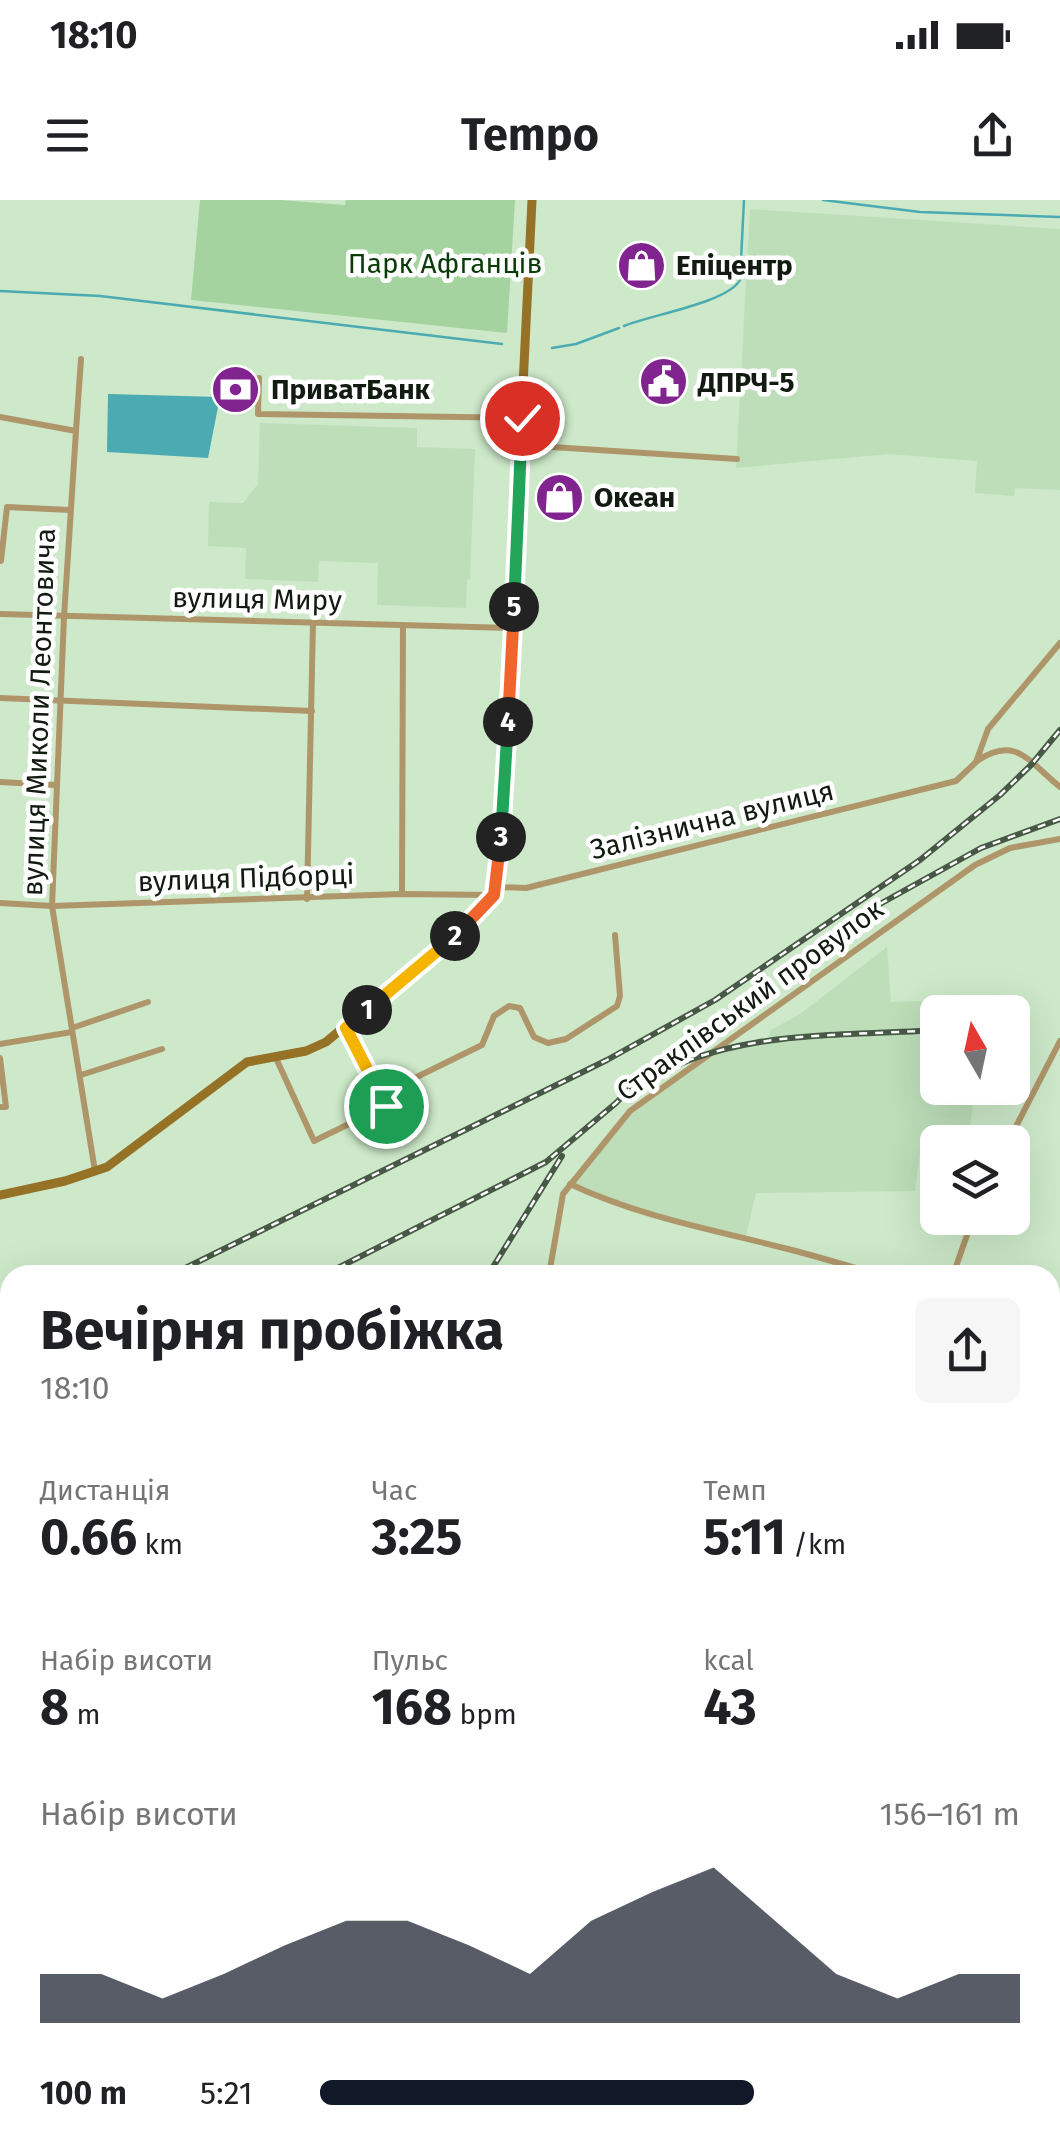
<!DOCTYPE html>
<html lang="uk">
<head>
<meta charset="utf-8">
<style>
  body { margin:0; font-family:"Fira Sans",sans-serif; background:#f6f6f6; color:#202124; height:100vh; display:flex; flex-direction:column; font-size:38px; white-space:nowrap }
  * { box-sizing:border-box; margin:0 }
  p { font-size:32px; color:#757577 }
  .icon { flex:none; width:55px; height:55px; fill:none; stroke:currentColor; stroke-width:2; stroke-linecap:round; stroke-linejoin:round }
  .map { position:relative; flex:1; overflow:hidden }
  .drawer { position:absolute; left:0px; top:1065px; width:1060px; height:888px; display:flex; flex-direction:column; background:#fff; border-radius:30px 30px 0 0; box-shadow:0 10px 40px #0002 }
  .drawer>* { flex:none }
  .needle { width:65px; rotate:351deg }
  .controls { position:absolute; left:920px; top:795px; display:grid; gap:20px }
  .controls a { display:grid; place-items:center; width:110px; height:110px; border-radius:15px; background:#fff; box-shadow:0 10px 40px #0002; font-size:50px }
  .pin { position:absolute; display:grid; place-items:center; width:85px; height:85px; color:#fff; margin:-42px; border:5px solid #fff; border-radius:50%; box-shadow:0 2px 10px #0007 }
  .km { position:absolute; width:50px; height:50px; margin:-25px; border-radius:50%; background:#222; color:#fff; font-size:28px; line-height:50px; text-align:center }
  .round { display:grid; place-items:center; flex:none; width:105px; height:105px; border-radius:15px; background:#f6f6f6 }
  .head { display:flex; align-items:center; justify-content:space-between; height:170px; padding:0 40px }
  h1 { font-size:55px; font-weight:700; line-height:75px }
  .figures { display:grid; grid-template-columns:repeat(3,1fr); gap:15px; height:170px; padding:10px 40px }
  .figures div { display:grid; align-content:center }
  .figures b { font-size:50px; font-weight:700 }
  .figures small { font-size:28px; font-weight:400 }
  .figures p { font-size:28px }
  .chart { height:280px; padding:20px 40px }
  .chart p { display:flex; justify-content:space-between }
  .chart svg { width:100%; height:180px; margin-top:10px; fill:#111827; opacity:.7 }
  ul { padding:0 40px; list-style:none; font-size:32px }
  li { display:grid; grid-template-columns:160px 120px 1fr; align-items:center; height:75px }
  li i { height:25px; border-radius:12px; background:#111827 }
  .status { display:flex; justify-content:space-between; align-items:center; height:70px; padding:0 50px; background:#fff; direction:ltr }
  .status svg { height:28px; fill:currentColor }
  header { display:flex; justify-content:space-between; align-items:center; height:130px; padding:0 40px; background:#fff; font-size:45px; font-weight:700 }
  .map>svg:first-child { display:block }
</style>
</head>
<body>
<div class="status"><b>18:10</b><svg viewBox="0 0 49 12"><path d="M0 12V9h3v3zM5 12V6h3v6zM10 12V3h3v9zM15 12V0h3v12zM26 1h20v11H26zM47 4h2v5h-2z"/></svg></div>
<header><svg class="icon" aria-label="menu" viewBox="0 0 24 24"><path d="M4 6h16M4 12h16M4 18h16"/></svg>Tempo<svg class="icon" aria-label="share" viewBox="0 0 24 24"><path d="M12 15V3M7 8l5-5 5 5M5 13v7h14v-7"/></svg></header>
<div class="map">
<svg width="1060" height="1952" viewBox="0 0 1060 1952">
  <rect width="100%" height="100%" fill="#cde9c9"/>
  <g fill="#bddeb9">
    <polygon points="750,9 1060,29 1060,290 1015,288 1014,296 975,293 977,261 889,254 736,268"/>
    <polygon points="260,223 417,228 417,247 475,249 470,379 467,380 466,408 377,405 378,363 319,361 318,382 245,379 246,348 208,346 209,302 243,303 258,284"/>
    <polygon points="887,747 891,802 988,799 986,812 938,812 938,888 975,888 969,934 922,938 915,991 756,993 745,1040 702,1030 570,984 630,911 716,848 764,845 771,830 800,814"/>
  </g>
  <g fill="#a4d39f">
    <polygon points="200,0 280,0 345,5 346,0 515,0 507,133 191,100"/>
    <polygon points="1060,1743 1060,1952 1016,1952 1017,1943 1050,1942 1050,1744"/>
  </g>
  <polygon fill="#4cabb2" points="108,194 220,197 208,258 107,252"/>
  <g fill="none" stroke-linecap="round" stroke-linejoin="round">
    <g stroke="#4cabb2" stroke-width="2.5">
      <polyline points="823,0 920,12 1060,17"/>
      <polyline points="0,91 100,96 502,144"/>
      <path d="M 624,126 C 650,115 727,103 740,80 L 744,0"/>
      <polyline points="552,148 576,144 619,128"/>
    </g>
    <g stroke="#af966a" stroke-width="6">
      <polyline points="259,178 258,214 521,218"/>
      <polyline points="0,217 76,231 64,417 52,706 95,971"/>
      <polyline points="76,231 81,159"/>
      <polyline points="521,245 737,259"/>
      <polyline points="1,361 7,307 70,310"/>
      <polyline points="0,414 513,428"/>
      <polyline points="0,498 312,511"/>
      <path d="M 977,561 C 1016,535 1028,561 1060,587"/>
      <polyline points="0,582 56,585"/>
      <polyline points="498,687 526,688 956,581 976,562 988,529 1060,443"/>
      <polyline points="402,694 403,425"/>
      <polyline points="307,699 313,423"/>
      <polyline points="0,703 52,706 402,694 493,695"/>
      <polyline points="72,828 148,802"/>
      <polyline points="0,844 72,832"/>
      <polyline points="275,856 314,941 386,906 346,828"/>
      <polyline points="0,858 6,907 0,907"/>
      <polyline points="81,875 162,849"/>
      <polyline points="380,895 482,845 494,816 509,806 520,808 534,837 548,843 566,839 617,806 620,796 615,735"/>
      <polyline points="1008,942 1060,841"/>
      <path d="M 570,984 C 640,1017 714,1030 788,1049 C 819,1057 849,1066 879,1075"/>
      <polyline points="554,1075 550,1069 563,994 630,911 975,665 1010,648 1060,639"/>
      <polyline points="953,1075 973,1018"/>
      <polyline points="0,1476 10,1466"/>
      <polyline points="1050,1520 1060,1521"/>
      <polyline points="1050,1736 1060,1738"/>
      <polyline points="432,1952 434,1942"/>
      <polyline points="548,1952 549,1942"/>
      <polyline points="628,1952 630,1942"/>
      <polyline points="775,1952 776,1942"/>
      <polyline points="1012,1952 1013,1942"/>
    </g>
    <polyline stroke="#967226" stroke-width="9" points="0,995 65,981 107,967 247,862 306,851 326,842 478,715 498,687 500,661 532,0"/>
    <defs>
      <g id="rail">
        <polyline points="880,704 981,648 1060,619"/>
        <path d="M 643,882 C 727,832 824,836 919,831"/>
        <polyline points="129,1075 145,1070"/>
        <polyline points="171,1075 607,860 715,800 920,660 1000,595 1032,564 1060,530"/>
        <polyline points="324,1075 546,962 616,903 654,864"/>
        <polyline points="488,1075 562,956"/>
        <polyline points="0,1108 10,1106"/>
        <polyline points="0,1161 10,1156"/>
        <polyline points="0,1265 10,1254"/>
        <polyline points="0,1331 10,1323"/>
      </g>
    </defs>
    <use href="#rail" stroke="#485846" stroke-width="6"/>
    <use href="#rail" stroke="#fff" stroke-width="2.5" stroke-dasharray="8" stroke-linecap="butt"/>
  </g>
  <g fill="none" stroke-linecap="round" stroke-linejoin="round">
    <defs>
      <polyline id="split-1" points="367,810 346,828 386,906"/>
      <polyline id="split-2" points="367,810 455,736"/>
      <polyline id="split-3" points="455,736 494,695 501,637"/>
      <polyline id="split-4" points="501,637 508,522"/>
      <polyline id="split-5" points="508,522 514,407"/>
      <polyline id="split-6" points="514,407 519,292"/>
      <polyline id="split-7" points="519,292 522,218"/>
    </defs>
    <use href="#split-1" stroke="#fff" stroke-width="20"/>
    <use href="#split-2" stroke="#fff" stroke-width="20"/>
    <use href="#split-3" stroke="#fff" stroke-width="20"/>
    <use href="#split-4" stroke="#fff" stroke-width="20"/>
    <use href="#split-5" stroke="#fff" stroke-width="20"/>
    <use href="#split-6" stroke="#fff" stroke-width="20"/>
    <use href="#split-7" stroke="#fff" stroke-width="20"/>
    <use href="#split-1" stroke="#f5b400" stroke-width="12"/>
    <use href="#split-2" stroke="#f5b400" stroke-width="12"/>
    <use href="#split-3" stroke="#f0652b" stroke-width="12"/>
    <use href="#split-4" stroke="#22a559" stroke-width="12"/>
    <use href="#split-5" stroke="#f0652b" stroke-width="12"/>
    <use href="#split-6" stroke="#22a559" stroke-width="12"/>
    <use href="#split-7" stroke="#22a559" stroke-width="12"/>
  </g>
  <defs>
    <symbol id="shop-disc" viewBox="-11 -11 22 22"><circle r="9.5" fill="#822490" stroke="#fff"/><path d="M-5-2.5h2.3a2.7 3.5 0 0 1 5.4 0H5L5.5 6h-11ZM-1.5-2.5h3a1.5 2.3 0 0 0-3 0Z" fill="#fff"/></symbol>
    <symbol id="civic-disc" viewBox="-11 -11 22 22"><circle r="9.5" fill="#822490" stroke="#fff"/><path d="M-.6-6.5H3V-4.5H.6V-3L4-1V1h2V6H-6V1h2V-1L-.6-3ZM-1.2 2.5V6h2.4V2.5Z" fill="#fff"/></symbol>
    <symbol id="bank-disc" viewBox="-11 -11 22 22"><circle r="9.5" fill="#822490" stroke="#fff"/><path d="M-6-4H6V4H-6ZM0-2.3a2.3 2.3 0 1 0 0 4.6a2.3 2.3 0 1 0 0-4.6Z" fill="#fff"/></symbol>
  </defs>
  <g fill-rule="evenodd">
    <use href="#shop-disc" x="614" y="38" width="55" height="55"/>
    <use href="#civic-disc" x="636" y="154" width="55" height="55"/>
    <use href="#bank-disc" x="208" y="162" width="55" height="55"/>
    <use href="#shop-disc" x="532" y="270" width="55" height="55"/>
  </g>
  <g text-anchor="middle" dominant-baseline="central" stroke-width="9" stroke-linejoin="round" paint-order="stroke">
    <g font-size="28" fill="#0b3c08" stroke="#fff">
      <text x="445" y="63">Парк Афганців</text>
    </g>
    <g font-size="28" font-weight="bold" fill="#111b10" stroke="#fff" text-anchor="start">
      <text x="676" y="65">Епіцентр</text>
      <text x="698" y="182">ДПРЧ-5</text>
      <text x="271" y="189">ПриватБанк</text>
      <text x="594" y="297">Океан</text>
    </g>
    <g font-size="28" fill="#111b10" stroke="#fff">
      <text transform="translate(257 399) rotate(1)">вулиця Миру</text>
      <text transform="translate(39 512) rotate(-88)">вулиця Миколи Леонтовича</text>
      <text transform="translate(712 620) rotate(-14)">Залізнична вулиця</text>
      <text transform="translate(246 678) rotate(-2)">вулиця Підборці</text>
      <text transform="translate(750 800) rotate(-36)">Страклівський провулок</text>
    </g>
  </g>
</svg>
<div class="controls">
<a><svg class="needle" viewBox="-14 -14 28 28"><path d="M0-13l5 13h-10z" fill="#e53935"/><path d="M0 13l5-13h-10z" fill="#757577"/></svg></a>
<a><svg class="icon" aria-label="layers" viewBox="0 0 24 24"><path d="M12 4l9 5-9 5-9-5zM3 14l9 5 9-5"/></svg></a>
</div>
<div class="pin" style="left:386px;top:906px;background:#1e9e55"><svg class="icon" aria-label="arrive" viewBox="0 0 24 24"><path d="M6 21V4h12l-3 4 3 4H6"/></svg></div>
<div class="pin" style="left:522px;top:218px;background:#d93025"><svg class="icon" aria-label="check" viewBox="0 0 24 24"><path d="M5 12l5 5 9-10"/></svg></div>
<b class="km" style="left:367px;top:810px">1</b>
<b class="km" style="left:455px;top:736px">2</b>
<b class="km" style="left:501px;top:637px">3</b>
<b class="km" style="left:508px;top:522px">4</b>
<b class="km" style="left:514px;top:407px">5</b>
<section class="drawer">
<div class="head"><div><h1>Вечірня пробіжка</h1><p>18:10</p></div><a class="round"><svg class="icon" aria-label="share" viewBox="0 0 24 24"><path d="M12 15V3M7 8l5-5 5 5M5 13v7h14v-7"/></svg></a></div>
<div class="figures">
<div><p>Дистанція</p><b>0.66<small> km</small></b></div>
<div><p>Час</p><b>3:25</b></div>
<div><p>Темп</p><b>5:11<small> /km</small></b></div>
</div>
<div class="figures">
<div><p>Набір висоти</p><b>8<small> m</small></b></div>
<div><p>Пульс</p><b>168<small> bpm</small></b></div>
<div><p>kcal</p><b>43</b></div>
</div>
<div class="chart"><p><span>Набір висоти</span>156–161 m</p>
<svg viewBox="0 0 160 44" preserveAspectRatio="none"><path d="M0 44V32L10 32L20 38L30 32L40 25L50 19L60 19L70 25L80 32L90 19L100 12L110 6L120 19L130 32L140 38L150 32L160 32V44z"/></svg>
</div>
<ul>
<li><b>100 m</b>5:21<i style="width:62%"></i></li>
</ul>
</section>
</div>
</body>
</html>
